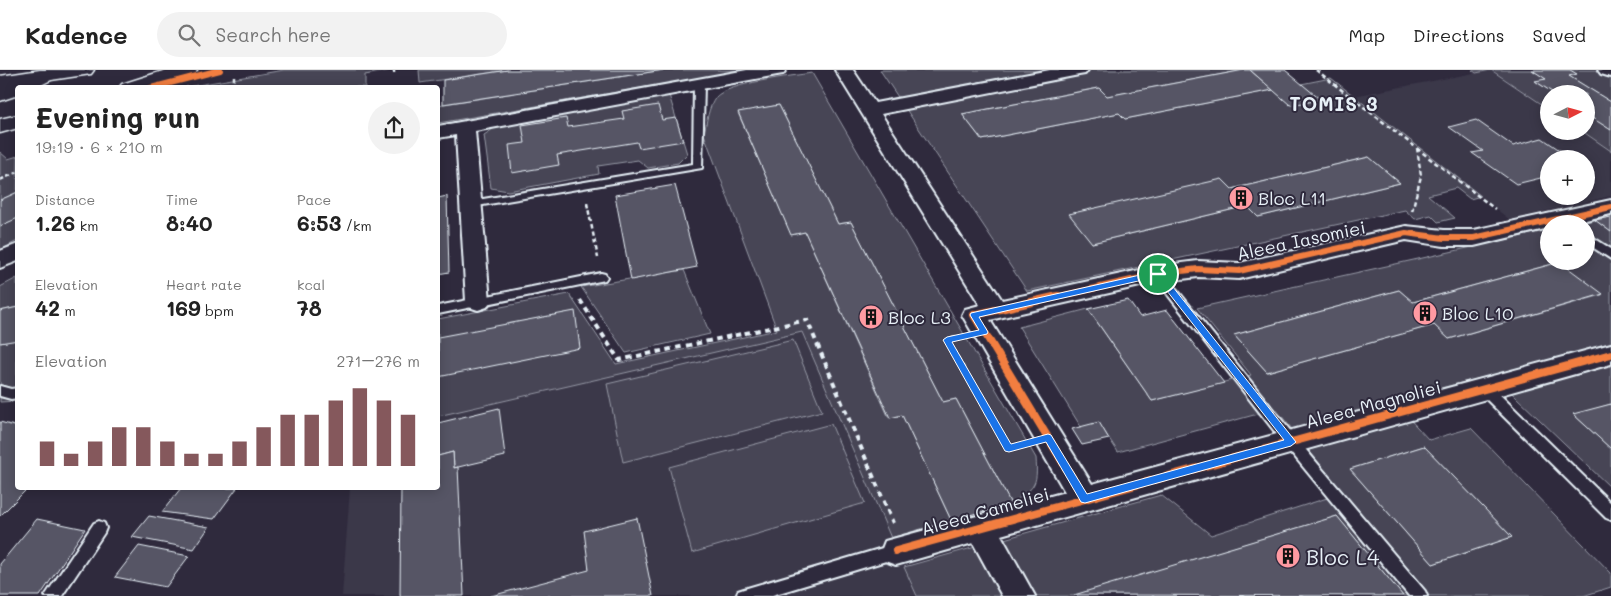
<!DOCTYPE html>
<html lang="en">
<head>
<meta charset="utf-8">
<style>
  body { margin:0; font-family:Mali,sans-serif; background:#f2f2f2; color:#222; height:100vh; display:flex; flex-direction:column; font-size:19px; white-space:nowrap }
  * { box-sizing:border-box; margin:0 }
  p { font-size:16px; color:#767676 }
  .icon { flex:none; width:28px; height:28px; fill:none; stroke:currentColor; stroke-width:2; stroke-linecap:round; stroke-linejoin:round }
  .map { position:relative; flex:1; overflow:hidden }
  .details { position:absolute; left:15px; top:15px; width:425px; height:405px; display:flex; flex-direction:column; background:#fff; border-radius:5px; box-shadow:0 2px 12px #0003 }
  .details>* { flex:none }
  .needle { width:32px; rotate:84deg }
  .controls { position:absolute; left:1540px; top:15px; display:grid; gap:10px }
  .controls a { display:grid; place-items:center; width:55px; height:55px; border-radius:50%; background:#fff; box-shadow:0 2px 12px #0003; font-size:25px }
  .pin { position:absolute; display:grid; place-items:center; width:42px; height:42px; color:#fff; margin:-21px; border:2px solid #fff; border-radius:50%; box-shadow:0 1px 5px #0007 }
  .round { display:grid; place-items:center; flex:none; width:52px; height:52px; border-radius:26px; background:#f2f2f2 }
  .summary { display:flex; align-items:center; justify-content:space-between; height:85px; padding:0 20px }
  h1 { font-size:28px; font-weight:700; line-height:38px }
  .stats { display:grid; grid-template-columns:repeat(3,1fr); gap:8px; height:85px; padding:5px 20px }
  .stats div { display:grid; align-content:center }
  .stats b { font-size:21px; font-weight:700 }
  .stats small { font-size:14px; font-weight:400 }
  .stats p { font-size:14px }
  .chart { height:140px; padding:10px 20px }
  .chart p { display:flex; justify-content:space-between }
  .chart svg { width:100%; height:90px; margin-top:5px; stroke:#85585c; stroke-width:6 }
  header { display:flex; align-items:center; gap:30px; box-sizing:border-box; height:70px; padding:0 25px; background:#fff; border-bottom:1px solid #e0e0e0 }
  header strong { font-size:24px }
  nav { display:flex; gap:28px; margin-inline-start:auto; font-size:18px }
  .search { width:350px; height:45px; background:#f2f2f2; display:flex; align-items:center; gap:12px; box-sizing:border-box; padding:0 18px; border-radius:28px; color:#767676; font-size:19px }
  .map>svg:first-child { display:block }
</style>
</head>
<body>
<header>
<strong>Kadence</strong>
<div class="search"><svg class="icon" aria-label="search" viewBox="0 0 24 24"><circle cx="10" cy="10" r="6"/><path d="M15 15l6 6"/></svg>Search here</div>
<nav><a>Map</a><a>Directions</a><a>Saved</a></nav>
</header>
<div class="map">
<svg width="1611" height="526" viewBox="0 0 1611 526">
  <rect width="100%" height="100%" fill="#2f2a3d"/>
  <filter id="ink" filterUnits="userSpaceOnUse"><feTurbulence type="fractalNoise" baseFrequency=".02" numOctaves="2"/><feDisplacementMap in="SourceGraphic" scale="10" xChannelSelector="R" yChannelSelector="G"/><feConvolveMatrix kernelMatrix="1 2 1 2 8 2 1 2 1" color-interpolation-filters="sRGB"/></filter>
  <g filter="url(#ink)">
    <g fill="#3b3749" fill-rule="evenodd">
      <path d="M 1490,0 L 1549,39 L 1549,61 L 1582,61 L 1611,81 L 1611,126 L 1510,150 L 1354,26 ZM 1549,89 L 1586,89 L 1586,126 L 1549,126 Z"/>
      <polygon points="802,262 917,526 342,526 350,418 438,418 438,346"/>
    </g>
    <g fill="#464455" stroke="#979aa6" fill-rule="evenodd">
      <polygon points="284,0 392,0 365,5 365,17 186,17"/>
      <polygon points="419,0 508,0 420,13"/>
      <polygon points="664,0 745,0 438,53 438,35"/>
      <path d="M 880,0 L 1244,0 L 1107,26 L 1098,18 L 962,44 L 982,70 L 1119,43 L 1125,49 L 1273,20 L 1291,35 L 1320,30 L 1301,14 L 1331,8 L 1481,126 L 1470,129 L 1456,118 L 1428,125 L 1455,148 L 1438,152 L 1431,145 L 1415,149 L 1405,140 L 1027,221 ZM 1369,87 L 1400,113 L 1258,147 L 1247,136 L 1092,173 L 1232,119 Z"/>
      <polygon points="1472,0 1532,0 1546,9 1536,12 1555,24 1549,24 1549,39 1491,0 1476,3"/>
      <polygon points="1570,0 1598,0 1611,8 1611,32 1569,6 1576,4"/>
      <path d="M 812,3 L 1036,388 C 1038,418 1034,417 1011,434 L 956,329 L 943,332 L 851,152 L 838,154 L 779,35 L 738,43 L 791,164 L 805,162 L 889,348 L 902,345 L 951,450 L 891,468 L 802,262 L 438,346 L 438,249 L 569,224 L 616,294 L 777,260 L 704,64 C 707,51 708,38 716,27 C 728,13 792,6 812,3 Z"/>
      <polygon points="669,25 687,84 678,93 648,98 638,90 598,96 599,104 508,121 491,118 484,65 499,55"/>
      <polygon points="1586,44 1611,60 1611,81 1582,61 1586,61"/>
      <polygon points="0,82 8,89 18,86 17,122 0,130"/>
      <polygon points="17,148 17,171 0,180 0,156"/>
      <path d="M 1595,150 L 1611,162 L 1611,334 L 1574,345 L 1611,379 L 1611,418 L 1493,305 L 1392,330 L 1429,370 L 1471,358 L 1611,503 L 1611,517 L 1583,526 L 1403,526 L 1337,446 L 1074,526 L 917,526 L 904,497 L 1161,425 L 1211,465 L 1343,423 L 1276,339 L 1118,382 L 1099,353 L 1081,357 L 1019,257 L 1088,239 L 1152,331 L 1251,305 L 1197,238 L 1549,160 L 1549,191 L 1586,191 L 1586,154 L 1577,154 ZM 1560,192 L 1602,225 L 1449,269 L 1434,255 L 1267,302 L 1234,265 L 1399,220 L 1413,232 ZM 1424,376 L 1512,467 L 1433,494 L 1350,399 Z"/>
      <polygon points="684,200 710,264 626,283 581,217"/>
      <polygon points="17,208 17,237 0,241 0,217"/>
      <polygon points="17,270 17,331 0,332 0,273"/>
      <polygon points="793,270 822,341 623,392 607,314"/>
      <polygon points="831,354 865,433 692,483 669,397"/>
    </g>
    <g fill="#575565" stroke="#e8f1f8">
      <polygon points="508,0 664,0 443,34 443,10"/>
      <polygon points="1244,0 1250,0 1273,20 1125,49 1119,43 982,70 962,44 1099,18 1107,26"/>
      <polygon points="1250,0 1285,0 1321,30 1290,35"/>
      <polygon points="1532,0 1570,0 1577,4 1569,6 1611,32 1611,60 1586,44 1586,24 1555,24 1535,11 1546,9"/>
      <polygon points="658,35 662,50 676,48 683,71 639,78 637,72 557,85 559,95 512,103 509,75 525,73 522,55 566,48 568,57 624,49 622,41"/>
      <polygon points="779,35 838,154 851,152 943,332 956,329 1011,434 951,450 902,345 890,348 805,162 791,165 738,42"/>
      <polygon points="1476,50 1513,76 1542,68 1573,89 1549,89 1549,106 1516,114 1472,83 1483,81 1449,57"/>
      <polygon points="1369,87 1400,113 1258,147 1247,136 1092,173 1069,144 1222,109 1232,119"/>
      <polygon points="675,115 697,197 631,210 615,125"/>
      <polygon points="18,122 18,148 0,156 0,130"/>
      <polygon points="447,126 449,202 438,204 438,128"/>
      <polygon points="1611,147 1611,162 1595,150"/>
      <polygon points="1560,192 1603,224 1449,269 1434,255 1267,302 1234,265 1399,220 1413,232"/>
      <polygon points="1128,230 1140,247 1167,240 1224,313 1152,331 1088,239"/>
      <polygon points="18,237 18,270 0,273 0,241"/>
      <polygon points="575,241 580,278 438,307 438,267"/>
      <polygon points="1611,334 1611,379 1573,344"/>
      <polygon points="499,338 505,386 454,398 453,382 438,386 438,353"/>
      <polygon points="0,352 18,357 18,418 28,418 0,446"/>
      <polygon points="1099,352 1109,369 1082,375 1072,359"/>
      <polygon points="1424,376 1512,467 1433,494 1350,399"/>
      <polygon points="453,382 454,398 458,397 464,526 400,526 401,418 438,418 438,386"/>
      <polygon points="181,418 237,418 214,449 162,442"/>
      <polygon points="149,446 209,457 194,479 132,467"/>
      <polygon points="1337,446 1403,526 1074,525"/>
      <polygon points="637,448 653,526 491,526 589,500 584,461"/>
      <polygon points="37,449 85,459 40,526 0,526 0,494"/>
      <polygon points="139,476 189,486 166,517 115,507"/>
    </g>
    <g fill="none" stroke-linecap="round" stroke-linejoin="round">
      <defs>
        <g id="service">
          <polygon points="699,11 704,14 702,98 471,137 466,134 471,131 693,94 694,14"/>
          <polygon points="1586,163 1611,179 1611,189 1586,173"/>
          <polygon points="1158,200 1162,201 1296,368 1425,521 1427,526 1409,526 1286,376 1154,207 1152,204 1154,201"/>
          <polygon points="601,203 605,204 607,207 605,210 438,244 438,236"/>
          <polygon points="1484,313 1489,314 1611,433 1611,450 1606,448 1479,322 1477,318 1479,314"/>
          <polygon points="0,316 11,319 18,318 18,328 11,329 0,326"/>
          <polygon points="99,451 104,453 106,458 104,463 62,526 45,526 94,453"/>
          <polygon points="896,474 901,476 904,481 901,486 896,488 769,526 736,526 738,521 744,519"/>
        </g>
        <g id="minor">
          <polygon points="747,0 786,0 783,4 777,5 475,61 490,231 487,237 478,240 469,237 466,231 456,65 438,68 438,56"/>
          <polygon points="835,0 853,0 875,33 1050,0 1088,0 1085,4 1079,5 881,44 1002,230 1158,196 1198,191 1239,193 1406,156 1444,160 1474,160 1611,130 1611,144 1569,154 1549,154 1549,158 1474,176 1444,176 1406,170 1239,209 1198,207 1158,212 990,250 1092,414 1611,274 1611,294 1001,465 1035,526 1002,526 973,473 896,495 885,491 881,481 885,471 1065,422 962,245 965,239 980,235"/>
          <polygon points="1598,0 1611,0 1611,7 1601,4"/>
          <polygon points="18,174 18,191 0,198 0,181"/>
        </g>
        <g id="secondary">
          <polygon points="94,0 91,4 51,10 35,18 18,18 18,25 0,31 0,17 43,0"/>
          <polygon points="166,0 197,0 194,4 152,18 119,18 122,14"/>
          <polygon points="18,45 18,58 0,63 0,49"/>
        </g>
        <path id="primary" d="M 40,0 L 68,0 C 58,14 17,16 0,18 L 0,6 Z"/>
      </defs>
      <use href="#service" stroke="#e8f1f8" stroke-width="4"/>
      <use href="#minor" stroke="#e8f1f8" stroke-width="4"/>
      <use href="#secondary" stroke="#e8f1f8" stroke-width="3"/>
      <use href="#primary" stroke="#e8f1f8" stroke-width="3"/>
      <g stroke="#e8f1f8" stroke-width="2.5" stroke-dasharray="4.5 3" stroke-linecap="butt">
        <polyline points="394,0 394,3"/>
        <polyline points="1316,0 1495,139"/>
        <polyline points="234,6 234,18"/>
        <polyline points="0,110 18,102"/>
        <polyline points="587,133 598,188"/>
        <polyline points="1412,141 1421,106 1417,78"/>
      </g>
      <g stroke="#e8f1f8" stroke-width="4" stroke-dasharray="5.5 4.5" stroke-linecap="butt">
        <polyline points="580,230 619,290 807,250 893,453"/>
        <polyline points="957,268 947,270 1009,378 1021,375"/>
      </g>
      <use href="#service" fill="#2f2a3d" fill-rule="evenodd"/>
      <use href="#minor" fill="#2f2a3d" fill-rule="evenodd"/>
      <use href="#secondary" fill="#2f2a3d" fill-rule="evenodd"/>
      <use href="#primary" fill="#2f2a3d" fill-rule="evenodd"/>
      <defs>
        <g id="cycleway-far1">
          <polyline points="151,18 220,0"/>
          <polyline points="1052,228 1158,204 1198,199 1239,201 1406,163 1444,168 1474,168 1611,137"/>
        </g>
        <g id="cycleway">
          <polyline points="1085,429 1611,284"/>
          <polyline points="896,481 1085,429 974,245 1058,226"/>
        </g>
      </defs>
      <use href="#cycleway-far1" stroke="#2f2a3d" stroke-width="9"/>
      <use href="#cycleway" stroke="#2f2a3d" stroke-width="11"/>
      <use href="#cycleway-far1" stroke="#f27e40" stroke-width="6"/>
      <use href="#cycleway" stroke="#f27e40" stroke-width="8"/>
    </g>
  </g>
  <path fill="#1a73e8" stroke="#fff" fill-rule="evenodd" d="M 1158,201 L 1161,202 L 1296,372 L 1291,376 L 1085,433 L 1081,432 L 1046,372 L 1009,382 L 1005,381 L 943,270 L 947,267 L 979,260 L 970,245 L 971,243 ZM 1156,207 L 1284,370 L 1087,424 L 1051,365 L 1048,364 L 1011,374 L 952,272 L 987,264 L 988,262 L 979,247 Z"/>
  <defs>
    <symbol id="building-disc" viewBox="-11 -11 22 22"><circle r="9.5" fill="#ff9aa2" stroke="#2f2a3d"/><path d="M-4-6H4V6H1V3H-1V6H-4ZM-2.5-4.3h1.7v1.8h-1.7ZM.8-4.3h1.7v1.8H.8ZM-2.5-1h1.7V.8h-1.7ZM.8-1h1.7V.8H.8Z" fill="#111"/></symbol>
  </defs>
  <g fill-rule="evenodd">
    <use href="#building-disc" x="1227" y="114" width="28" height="28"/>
    <use href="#building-disc" x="1411" y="229" width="28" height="28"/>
    <use href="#building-disc" x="857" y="233" width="28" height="28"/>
    <use href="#building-disc" x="1274" y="472" width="28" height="28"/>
  </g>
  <g text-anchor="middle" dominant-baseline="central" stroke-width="4" stroke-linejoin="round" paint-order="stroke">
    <g font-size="18" fill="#e8f1f8" stroke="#2f2a3d" text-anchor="start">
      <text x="1258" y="128">Bloc L11</text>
      <text x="1442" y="243">Bloc L10</text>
      <text x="888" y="247">Bloc L3</text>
    </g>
    <g font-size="18" fill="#e8f1f8" stroke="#2f2a3d">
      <text transform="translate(1301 170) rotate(-12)">Aleea Iasomiei</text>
      <text transform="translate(1373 334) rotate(-15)">Aleea Magnoliei</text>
      <text transform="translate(985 441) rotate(-16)">Aleea Cameliei</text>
    </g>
    <g font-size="19" font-weight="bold" letter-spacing="1" fill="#e8f1f8" stroke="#2f2a3d">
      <text x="1334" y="33">TOMIS 3</text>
    </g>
    <g font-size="21" fill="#e8f1f8" stroke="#2f2a3d" text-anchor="start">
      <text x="1306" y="486">Bloc L4</text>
    </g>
  </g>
</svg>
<div class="controls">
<a><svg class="needle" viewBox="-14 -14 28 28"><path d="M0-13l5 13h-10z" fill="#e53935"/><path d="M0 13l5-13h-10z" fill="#767676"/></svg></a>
<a>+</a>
<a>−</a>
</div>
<div class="pin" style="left:1158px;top:204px;background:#1e9e55"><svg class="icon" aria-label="arrive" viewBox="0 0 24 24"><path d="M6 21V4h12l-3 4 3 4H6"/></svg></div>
<section class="details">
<div class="summary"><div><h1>Evening run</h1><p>19:19 · 6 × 210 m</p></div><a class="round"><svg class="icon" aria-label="share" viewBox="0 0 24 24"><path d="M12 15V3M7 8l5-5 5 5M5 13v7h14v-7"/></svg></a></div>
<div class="stats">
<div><p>Distance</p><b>1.26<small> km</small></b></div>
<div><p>Time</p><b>8:40</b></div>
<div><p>Pace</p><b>6:53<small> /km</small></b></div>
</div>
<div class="stats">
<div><p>Elevation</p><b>42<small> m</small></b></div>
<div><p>Heart rate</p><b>169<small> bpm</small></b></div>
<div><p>kcal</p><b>78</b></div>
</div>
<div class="chart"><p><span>Elevation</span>271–276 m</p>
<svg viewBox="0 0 160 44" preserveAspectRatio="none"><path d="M5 44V32M15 44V38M25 44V32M35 44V25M45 44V25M55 44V32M65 44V38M75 44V38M85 44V32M95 44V25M105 44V19M115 44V19M125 44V12M135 44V6M145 44V12M155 44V19"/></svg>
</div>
</section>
</div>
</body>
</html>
